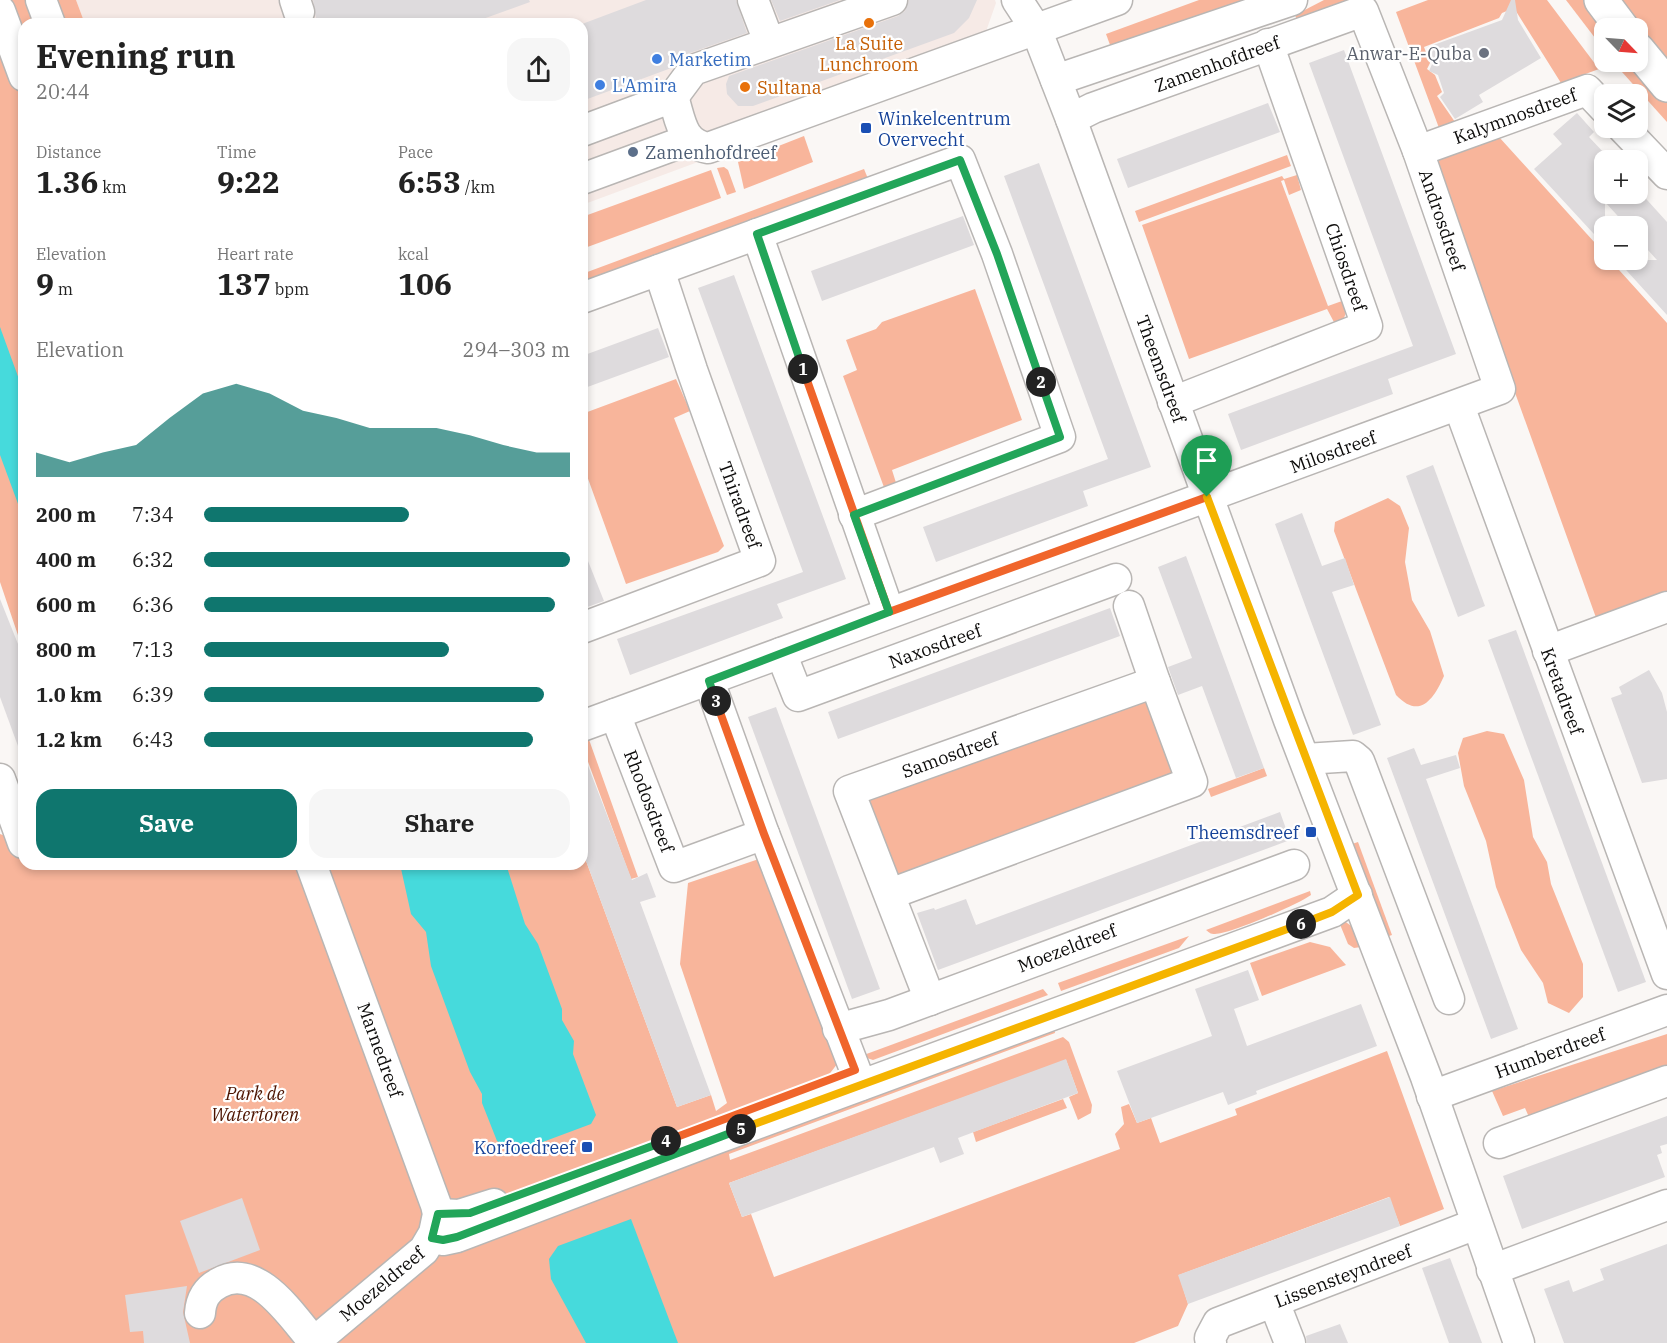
<!DOCTYPE html>
<html lang="en">
<head>
<meta charset="utf-8">
<style>
  body { margin:0; font-family:"IBM Plex Serif",serif; background:#f6f6f6; color:#222; height:100vh; display:flex; flex-direction:column; font-size:22px; white-space:nowrap }
  * { box-sizing:border-box; margin:0 }
  p { font-size:20px; color:#767676 }
  .icon { flex:none; width:33px; height:33px; fill:none; stroke:currentColor; stroke-width:2; stroke-linecap:round; stroke-linejoin:round }
  .map { position:relative; flex:1; overflow:hidden }
  .sheet { position:absolute; left:18px; top:18px; width:570px; height:852px; display:flex; flex-direction:column; background:#fff; border-radius:18px; box-shadow:0 3px 9px #0003 }
  .sheet>* { flex:none }
  .needle { width:39px; rotate:115deg }
  .fabs { position:absolute; left:1594px; top:18px; display:grid; gap:12px }
  .fabs a { display:grid; place-items:center; width:54px; height:54px; border-radius:12px; background:#fff; box-shadow:0 3px 9px #0003; font-size:30px }
  .pin { position:absolute; display:grid; place-items:center; width:51px; height:51px; color:#fff; margin:-62px -26px; border-radius:50% 50% 50% 0; rotate:-45deg; box-shadow:0 0 6px #0007 }
  .pin .icon { rotate:45deg }
  .km { position:absolute; width:30px; height:30px; margin:-15px; border-radius:50%; background:#222; color:#fff; font-size:16px; line-height:30px; text-align:center }
  .round { display:grid; place-items:center; flex:none; width:63px; height:63px; border-radius:18px; background:#f6f6f6 }
  .headline { display:flex; align-items:center; justify-content:space-between; height:102px; padding:0 18px }
  h1 { font-size:33px; font-weight:700; line-height:45px }
  .figures { display:grid; grid-template-columns:repeat(3,1fr); gap:9px; height:102px; padding:6px 18px }
  .figures div { display:grid; align-content:center }
  .figures b { font-size:30px; font-weight:700 }
  .figures small { font-size:16px; font-weight:400 }
  .figures p { font-size:16px }
  .chart { height:168px; padding:12px 18px }
  .chart p { display:flex; justify-content:space-between }
  .chart svg { width:100%; height:108px; margin-top:6px; fill:#0f766e; opacity:.7 }
  .button { display:flex; gap:12px; margin-top:auto; padding:12px 18px }
  .button a { flex:1; height:69px; border-radius:18px; background:#0f766e; color:#fff; font-size:24px; font-weight:700; line-height:69px; text-align:center }
  .button a+a { background:#f6f6f6; color:#222 }
  ul { padding:0 18px; list-style:none; font-size:20px }
  li { display:grid; grid-template-columns:96px 72px 1fr; align-items:center; height:45px }
  li i { height:15px; border-radius:8px; background:#0f766e }
  .map>svg:first-child { display:block }
</style>
</head>
<body>
<div class="map">
<svg width="1667" height="1343" viewBox="0 0 1667 1343">
  <rect width="100%" height="100%" fill="#faf7f5"/>
  <polygon fill="#f6eae6" points="76,0 995,0 996,3 984,37 989,54 582,205 582,24 85,24"/>
  <g fill="#f8b59b">
    <polygon points="0,0 76,0 85,24 24,24 23,650 0,582"/>
    <polygon points="1199,0 1256,0 1113,53 1106,34"/>
    <polygon points="1324,0 1375,0 1300,27 1295,15"/>
    <polygon points="1428,0 1547,0 1599,69 1561,83 1514,8 1502,13 1499,18 1424,47 1430,63 1427,69 1435,75 1442,92 1437,96 1455,122 1439,128 1396,12"/>
    <polygon points="1566,0 1590,0 1605,28 1605,51"/>
    <polygon points="1618,0 1667,0 1667,67"/>
    <polygon points="1613,62 1636,62 1667,98 1667,122"/>
    <polygon points="804,136 813,162 744,189 738,162"/>
    <polygon points="1499,137 1605,254 1605,260 1610,260 1667,323 1667,602 1599,626 1432,162"/>
    <polygon points="1287,155 1291,166 1139,222 1135,211"/>
    <polygon points="724,167 728,170 736,192 727,195 717,168"/>
    <polygon points="864,169 871,186 582,292 582,274"/>
    <polygon points="711,170 721,198 582,249 582,217"/>
    <polygon points="1297,175 1301,190 1289,195 1284,180 1281,181 1328,306 1342,301 1347,310 1344,318 1335,324 1327,309 1189,359 1142,225 1282,176 1284,179"/>
    <polygon points="975,289 1022,420 892,470 897,486 885,490 843,376 857,370 846,340 876,329 882,322"/>
    <polygon points="676,379 690,411 674,418 724,546 718,552 626,584 582,462 582,414"/>
    <path d="M 1388,498 L 1400,506 L 1409,528 L 1405,562 L 1412,600 L 1430,631 L 1444,676 C 1433,701 1419,719 1396,695 L 1334,531 L 1335,522 Z"/>
    <polygon points="1148,692 1181,776 892,882 858,795"/>
    <polygon points="1487,731 1504,734 1524,780 1533,837 1547,862 1551,884 1583,964 1583,997 1569,1013 1548,1003 1543,983 1521,950 1496,887 1486,841 1464,786 1458,753 1463,738"/>
    <polygon points="587,734 638,877 631,879 587,759 582,761 582,736"/>
    <polygon points="1264,768 1267,776 1211,797 1208,789"/>
    <polygon points="0,834 24,843 24,864 582,864 582,850 677,1107 711,1095 716,1111 727,1103 680,964 688,883 765,857 838,1063 827,1077 718,1117 720,1126 1054,1028 1055,1033 729,1154 730,1160 1063,1037 1069,1042 1092,1105 1091,1113 1078,1120 1069,1097 1078,1093 1066,1060 729,1183 742,1217 751,1214 774,1277 1120,1149 1115,1134 1124,1124 1121,1107 1129,1104 1137,1123 1151,1118 1160,1143 1237,1115 1235,1109 1387,1051 1444,1209 1400,1226 1389,1197 1179,1275 1188,1304 1178,1326 1134,1343 0,1343"/>
    <polygon points="1358,842 1392,935 1386,937 1352,844"/>
    <path d="M 1310,891 L 1311,895 C 1297,905 1230,934 1215,934 C 1210,934 1210,933 1206,930 Z"/>
    <polygon points="1343,920 1354,928 1361,947 1354,948 1348,944 1339,922"/>
    <polygon points="1189,936 1179,948 1061,991 1058,983"/>
    <polygon points="1310,942 1330,947 1346,965 1262,996 1250,963"/>
    <polygon points="1043,989 1048,995 873,1060 861,1056"/>
    <polygon points="1667,1034 1667,1073 1532,1124 1525,1108 1503,1116 1492,1091"/>
    <polygon points="1063,1099 1067,1108 976,1142 973,1132"/>
  </g>
  <g fill="#46dadc">
    <polygon points="0,327 24,393 24,520 0,455"/>
    <polygon points="400,864 506,864 525,924 538,944 562,1009 562,1020 574,1041 573,1054 596,1115 591,1124 516,1152 497,1141 482,1103 482,1094 470,1072 431,966 426,932 411,914"/>
    <polygon points="631,1219 678,1343 586,1343 551,1279 549,1259 558,1246"/>
  </g>
  <g fill="#dedbdd">
    <polygon points="313,0 529,0 530,2 469,24 317,24"/>
    <polygon points="646,0 736,0 747,33 687,54 674,67 582,101 582,24"/>
    <polygon points="771,0 840,0 780,21"/>
    <polygon points="909,0 977,0 969,18 954,33 753,106 738,106 727,94 726,84 729,76 898,16 905,11"/>
    <polygon points="1511,0 1515,0 1518,20 1541,58 1479,95 1483,102 1455,119 1440,97 1444,93 1438,75 1429,71 1433,62 1428,47 1502,20"/>
    <polygon points="1344,50 1456,354 1388,379 1393,394 1241,450 1228,414 1413,346 1309,63"/>
    <polygon points="1268,103 1280,132 1128,188 1117,159"/>
    <polygon points="1577,113 1594,132 1589,137 1605,154 1605,194 1638,194 1638,190 1667,222 1667,315 1617,260 1657,260 1638,239 1638,226 1627,226 1605,202 1605,246 1534,169 1562,144 1553,134"/>
    <polygon points="1039,163 1151,467 1083,491 1088,506 936,562 923,527 1108,459 1004,176"/>
    <polygon points="963,216 974,245 822,301 811,271"/>
    <polygon points="734,275 846,579 777,604 783,618 630,675 617,639 803,572 698,288"/>
    <polygon points="658,328 669,357 582,389 582,356"/>
    <polygon points="1433,465 1485,606 1458,617 1406,476"/>
    <polygon points="1302,513 1322,566 1345,558 1354,585 1332,592 1381,725 1353,735 1275,524"/>
    <polygon points="582,546 604,601 582,609"/>
    <polygon points="1186,556 1264,768 1236,778 1202,686 1178,695 1168,667 1192,658 1158,567"/>
    <polygon points="0,599 24,659 22,757 0,697"/>
    <polygon points="1110,608 1120,636 838,739 828,712"/>
    <polygon points="1516,630 1646,982 1618,992 1488,640"/>
    <polygon points="1649,670 1662,693 1667,712 1667,779 1642,783 1611,698 1622,694 1619,687"/>
    <polygon points="776,707 880,989 852,999 748,717"/>
    <polygon points="1414,748 1421,765 1456,755 1460,768 1426,779 1518,1029 1491,1039 1387,758"/>
    <polygon points="582,750 632,880 647,873 656,897 640,902 711,1095 677,1107 582,850"/>
    <polygon points="1280,812 1290,840 938,970 917,913 934,908 935,910 966,899 976,925"/>
    <polygon points="1248,970 1259,1000 1234,1009 1247,1046 1361,1004 1377,1046 1256,1091 1257,1094 1228,1105 1223,1092 1137,1123 1117,1071 1212,1036 1195,989"/>
    <polygon points="1066,1059 1078,1093 958,1138 964,1154 940,1163 934,1147 742,1217 729,1183"/>
    <polygon points="1667,1116 1667,1144 1660,1146 1662,1153 1657,1155 1665,1177 1522,1229 1503,1176"/>
    <polygon points="1390,1197 1400,1226 1188,1304 1178,1275"/>
    <polygon points="242,1198 260,1250 199,1273 180,1221"/>
    <polygon points="1667,1244 1667,1343 1564,1343 1544,1289 1569,1280 1573,1292 1604,1280 1600,1269"/>
    <polygon points="1450,1258 1482,1343 1449,1343 1422,1268"/>
    <polygon points="187,1286 183,1312 190,1343 144,1343 143,1331 130,1332 125,1295"/>
    <polygon points="1340,1324 1348,1343 1307,1343 1306,1336"/>
  </g>
  <g fill="none" stroke-linecap="round" stroke-linejoin="round">
    <defs>
      <g id="minor">
        <polyline points="41,0 50,24"/>
        <polyline points="295,0 299,12"/>
        <polyline points="753,0 769,42"/>
        <polyline points="1017,0 1036,29 1071,119 1289,720 1426,1077 1519,1343"/>
        <polyline points="0,11 24,76"/>
        <polyline points="1056,80 1292,0"/>
        <polyline points="673,97 693,70 892,0"/>
        <polyline points="1623,128 1667,174"/>
        <path d="M 582,131 L 673,97 C 681,121 681,143 708,148 L 1117,0"/>
        <polyline points="1418,151 1587,90 1605,109"/>
        <polyline points="582,179 688,140"/>
        <polyline points="757,234 889,612"/>
        <polyline points="582,298 960,160 997,254 1060,437 854,515"/>
        <polyline points="1173,402 1367,326 1268,44"/>
        <polyline points="1459,406 1667,974"/>
        <polyline points="1129,606 1155,682"/>
        <polyline points="582,628 760,561 692,370 659,270"/>
        <polyline points="1548,651 1667,607"/>
        <polyline points="781,653 798,696 1116,579"/>
        <polyline points="709,681 764,834 861,1085"/>
        <polyline points="615,714 674,867 764,834"/>
        <polyline points="582,726 1500,389 1418,151 1363,11 1093,108 1071,119"/>
        <polyline points="1305,759 1353,756 1359,761 1449,999"/>
        <polyline points="0,779 23,843"/>
        <polyline points="311,864 436,1205 438,1214 434,1233 424,1250 313,1343"/>
        <polyline points="890,894 1192,782 1155,682 849,791 930,1000"/>
        <polyline points="838,1029 889,1015 1294,865"/>
        <polyline points="1432,1096 1667,1010"/>
        <polyline points="1499,1143 1667,1081"/>
        <polyline points="438,1214 459,1215 494,1204"/>
        <polyline points="432,1238 443,1240 457,1237 715,1139 1332,912 1357,895"/>
        <polyline points="1492,1270 1667,1205"/>
        <polyline points="1274,1302 1290,1343"/>
        <path d="M 200,1313 C 201,1299 206,1290 219,1283 C 258,1261 292,1317 314,1342"/>
        <polyline points="1211,1343 1210,1338 1218,1323 1476,1224"/>
      </g>
      <g id="major">
        <polyline points="1601,0 1622,28"/>
        <polyline points="1638,50 1667,85"/>
      </g>
    </defs>
    <use href="#minor" stroke="#b9b6b4" stroke-width="33"/>
    <use href="#major" stroke="#b9b6b4" stroke-width="36"/>
    <use href="#minor" stroke="#fff" stroke-width="30"/>
    <use href="#major" stroke="#fff" stroke-width="33"/>
  </g>
  <g fill="none" stroke-linecap="round" stroke-linejoin="round">
    <defs>
      <polyline id="split-1" points="803,369 889,612 1207,497"/>
      <polyline id="split-2" points="803,369 757,234 960,160 997,254 1041,382"/>
      <polyline id="split-3" points="716,701 709,681 889,612 854,515 1060,437 1041,382"/>
      <polyline id="split-4" points="666,1141 855,1070 764,834 716,701"/>
      <polyline id="split-5" points="666,1141 470,1213 438,1214 432,1238 443,1240 457,1237 741,1129"/>
      <polyline id="split-6" points="741,1129 1301,924"/>
      <polyline id="split-7" points="1207,497 1358,895 1332,912 1301,924"/>
    </defs>
    <use href="#split-1" stroke="#fff" stroke-width="12"/>
    <use href="#split-2" stroke="#fff" stroke-width="12"/>
    <use href="#split-3" stroke="#fff" stroke-width="12"/>
    <use href="#split-4" stroke="#fff" stroke-width="12"/>
    <use href="#split-5" stroke="#fff" stroke-width="12"/>
    <use href="#split-6" stroke="#fff" stroke-width="12"/>
    <use href="#split-7" stroke="#fff" stroke-width="12"/>
    <use href="#split-1" stroke="#f0652b" stroke-width="8"/>
    <use href="#split-2" stroke="#22a559" stroke-width="8"/>
    <use href="#split-3" stroke="#22a559" stroke-width="8"/>
    <use href="#split-4" stroke="#f0652b" stroke-width="8"/>
    <use href="#split-5" stroke="#22a559" stroke-width="8"/>
    <use href="#split-6" stroke="#f5b400" stroke-width="8"/>
    <use href="#split-7" stroke="#f5b400" stroke-width="8"/>
  </g>
  <g fill="#e8710a" stroke="#fff" stroke-width="2">
    <circle cx="869" cy="23" r="6"/>
    <circle cx="745" cy="87" r="6"/>
  </g>
  <circle fill="#6b7280" stroke="#fff" stroke-width="2" cx="1484" cy="53" r="6"/>
  <g fill="#3f7fe0" stroke="#fff" stroke-width="2">
    <circle cx="657" cy="59" r="6"/>
    <circle cx="600" cy="85" r="6"/>
  </g>
  <g fill="#1a4fb4" stroke="#fff" stroke-width="2">
    <rect x="860" y="122" width="12" height="12" rx="3"/>
    <rect x="1305" y="826" width="12" height="12" rx="3"/>
    <rect x="581" y="1141" width="12" height="12" rx="3"/>
  </g>
  <circle fill="#5c6f8a" stroke="#fff" stroke-width="2" cx="633" cy="152" r="6"/>
  <g text-anchor="middle" dominant-baseline="central" stroke-width="4.5" stroke-linejoin="round" paint-order="stroke">
    <g font-size="18" fill="#c56008" stroke="#fff">
      <text x="869" y="43">La Suite<tspan x="869" dy="21">Lunchroom</tspan></text>
      <text x="757" y="87" text-anchor="start">Sultana</text>
    </g>
    <g font-size="18" fill="#5b616d" stroke="#fff" text-anchor="end">
      <text x="1472" y="53">Anwar-E-Quba</text>
    </g>
    <g font-size="18" fill="#366cbe" stroke="#fff" text-anchor="start">
      <text x="669" y="59">Marketim</text>
      <text x="612" y="85">L'Amira</text>
    </g>
    <g font-size="18" fill="#0c0b0a" stroke="#fff">
      <text transform="translate(1217 64) rotate(-20)">Zamenhofdreef</text>
      <text transform="translate(1515 116) rotate(-20)">Kalymnosdreef</text>
      <text transform="translate(1442 220) rotate(71)">Androsdreef</text>
      <text transform="translate(1346 267) rotate(71)">Chiosdreef</text>
      <text transform="translate(1161 369) rotate(70)">Theemsdreef</text>
      <text transform="translate(1333 452) rotate(-20)">Milosdreef</text>
      <text transform="translate(740 505) rotate(70)">Thiradreef</text>
      <text transform="translate(935 646) rotate(-20)">Naxosdreef</text>
      <text transform="translate(1562 691) rotate(70)">Kretadreef</text>
      <text transform="translate(950 755) rotate(-20)">Samosdreef</text>
      <text transform="translate(649 801) rotate(69)">Rhodosdreef</text>
      <text transform="translate(1067 948) rotate(-21)">Moezeldreef</text>
      <text transform="translate(380 1050) rotate(70)">Marnedreef</text>
      <text transform="translate(1550 1053) rotate(-20)">Humberdreef</text>
      <text transform="translate(1343 1276) rotate(-21)">Lissensteyndreef</text>
      <text transform="translate(382 1284) rotate(-40)">Moezeldreef</text>
    </g>
    <g font-size="18" fill="#164399" stroke="#fff" text-anchor="end">
      <text x="878" y="118" text-anchor="start">Winkelcentrum<tspan x="878" dy="21">Overvecht</tspan></text>
      <text x="1299" y="832">Theemsdreef</text>
      <text x="575" y="1147">Korfoedreef</text>
    </g>
    <g font-size="18" fill="#4e5e75" stroke="#fff" text-anchor="start">
      <text x="645" y="152">Zamenhofdreef</text>
    </g>
    <g font-size="18" font-style="italic" fill="#4d1400" stroke="#fff">
      <text x="255" y="1093">Park de<tspan x="255" dy="21">Watertoren</tspan></text>
    </g>
  </g>
</svg>
<div class="fabs">
<a><svg class="needle" viewBox="-14 -14 28 28"><path d="M0-13l5 13h-10z" fill="#e53935"/><path d="M0 13l5-13h-10z" fill="#767676"/></svg></a>
<a><svg class="icon" aria-label="layers" viewBox="0 0 24 24"><path d="M12 4l9 5-9 5-9-5zM3 14l9 5 9-5"/></svg></a>
<a>+</a>
<a>−</a>
</div>
<div class="pin" style="left:1207px;top:497px;background:#1e9e55"><svg class="icon" aria-label="arrive" viewBox="0 0 24 24"><path d="M6 21V4h12l-3 4 3 4H6"/></svg></div>
<b class="km" style="left:803px;top:369px">1</b>
<b class="km" style="left:1041px;top:382px">2</b>
<b class="km" style="left:716px;top:701px">3</b>
<b class="km" style="left:666px;top:1141px">4</b>
<b class="km" style="left:741px;top:1129px">5</b>
<b class="km" style="left:1301px;top:924px">6</b>
<section class="sheet">
<div class="headline"><div><h1>Evening run</h1><p>20:44</p></div><a class="round"><svg class="icon" aria-label="share" viewBox="0 0 24 24"><path d="M12 15V3M7 8l5-5 5 5M5 13v7h14v-7"/></svg></a></div>
<div class="figures">
<div><p>Distance</p><b>1.36<small> km</small></b></div>
<div><p>Time</p><b>9:22</b></div>
<div><p>Pace</p><b>6:53<small> /km</small></b></div>
</div>
<div class="figures">
<div><p>Elevation</p><b>9<small> m</small></b></div>
<div><p>Heart rate</p><b>137<small> bpm</small></b></div>
<div><p>kcal</p><b>106</b></div>
</div>
<div class="chart"><p><span>Elevation</span>294–303 m</p>
<svg viewBox="0 0 160 44" preserveAspectRatio="none"><path d="M0 44V34L10 38L20 34L30 31L40 20L50 10L60 6L70 10L80 17L90 20L100 24L110 24L120 24L130 27L140 31L150 34L160 34V44z"/></svg>
</div>
<ul>
<li><b>200 m</b>7:34<i style="width:56%"></i></li>
<li><b>400 m</b>6:32<i style="width:100%"></i></li>
<li><b>600 m</b>6:36<i style="width:96%"></i></li>
<li><b>800 m</b>7:13<i style="width:67%"></i></li>
<li><b>1.0 km</b>6:39<i style="width:93%"></i></li>
<li><b>1.2 km</b>6:43<i style="width:90%"></i></li>
</ul>
<div class="button"><a>Save</a><a>Share</a></div>
</section>
</div>
</body>
</html>
